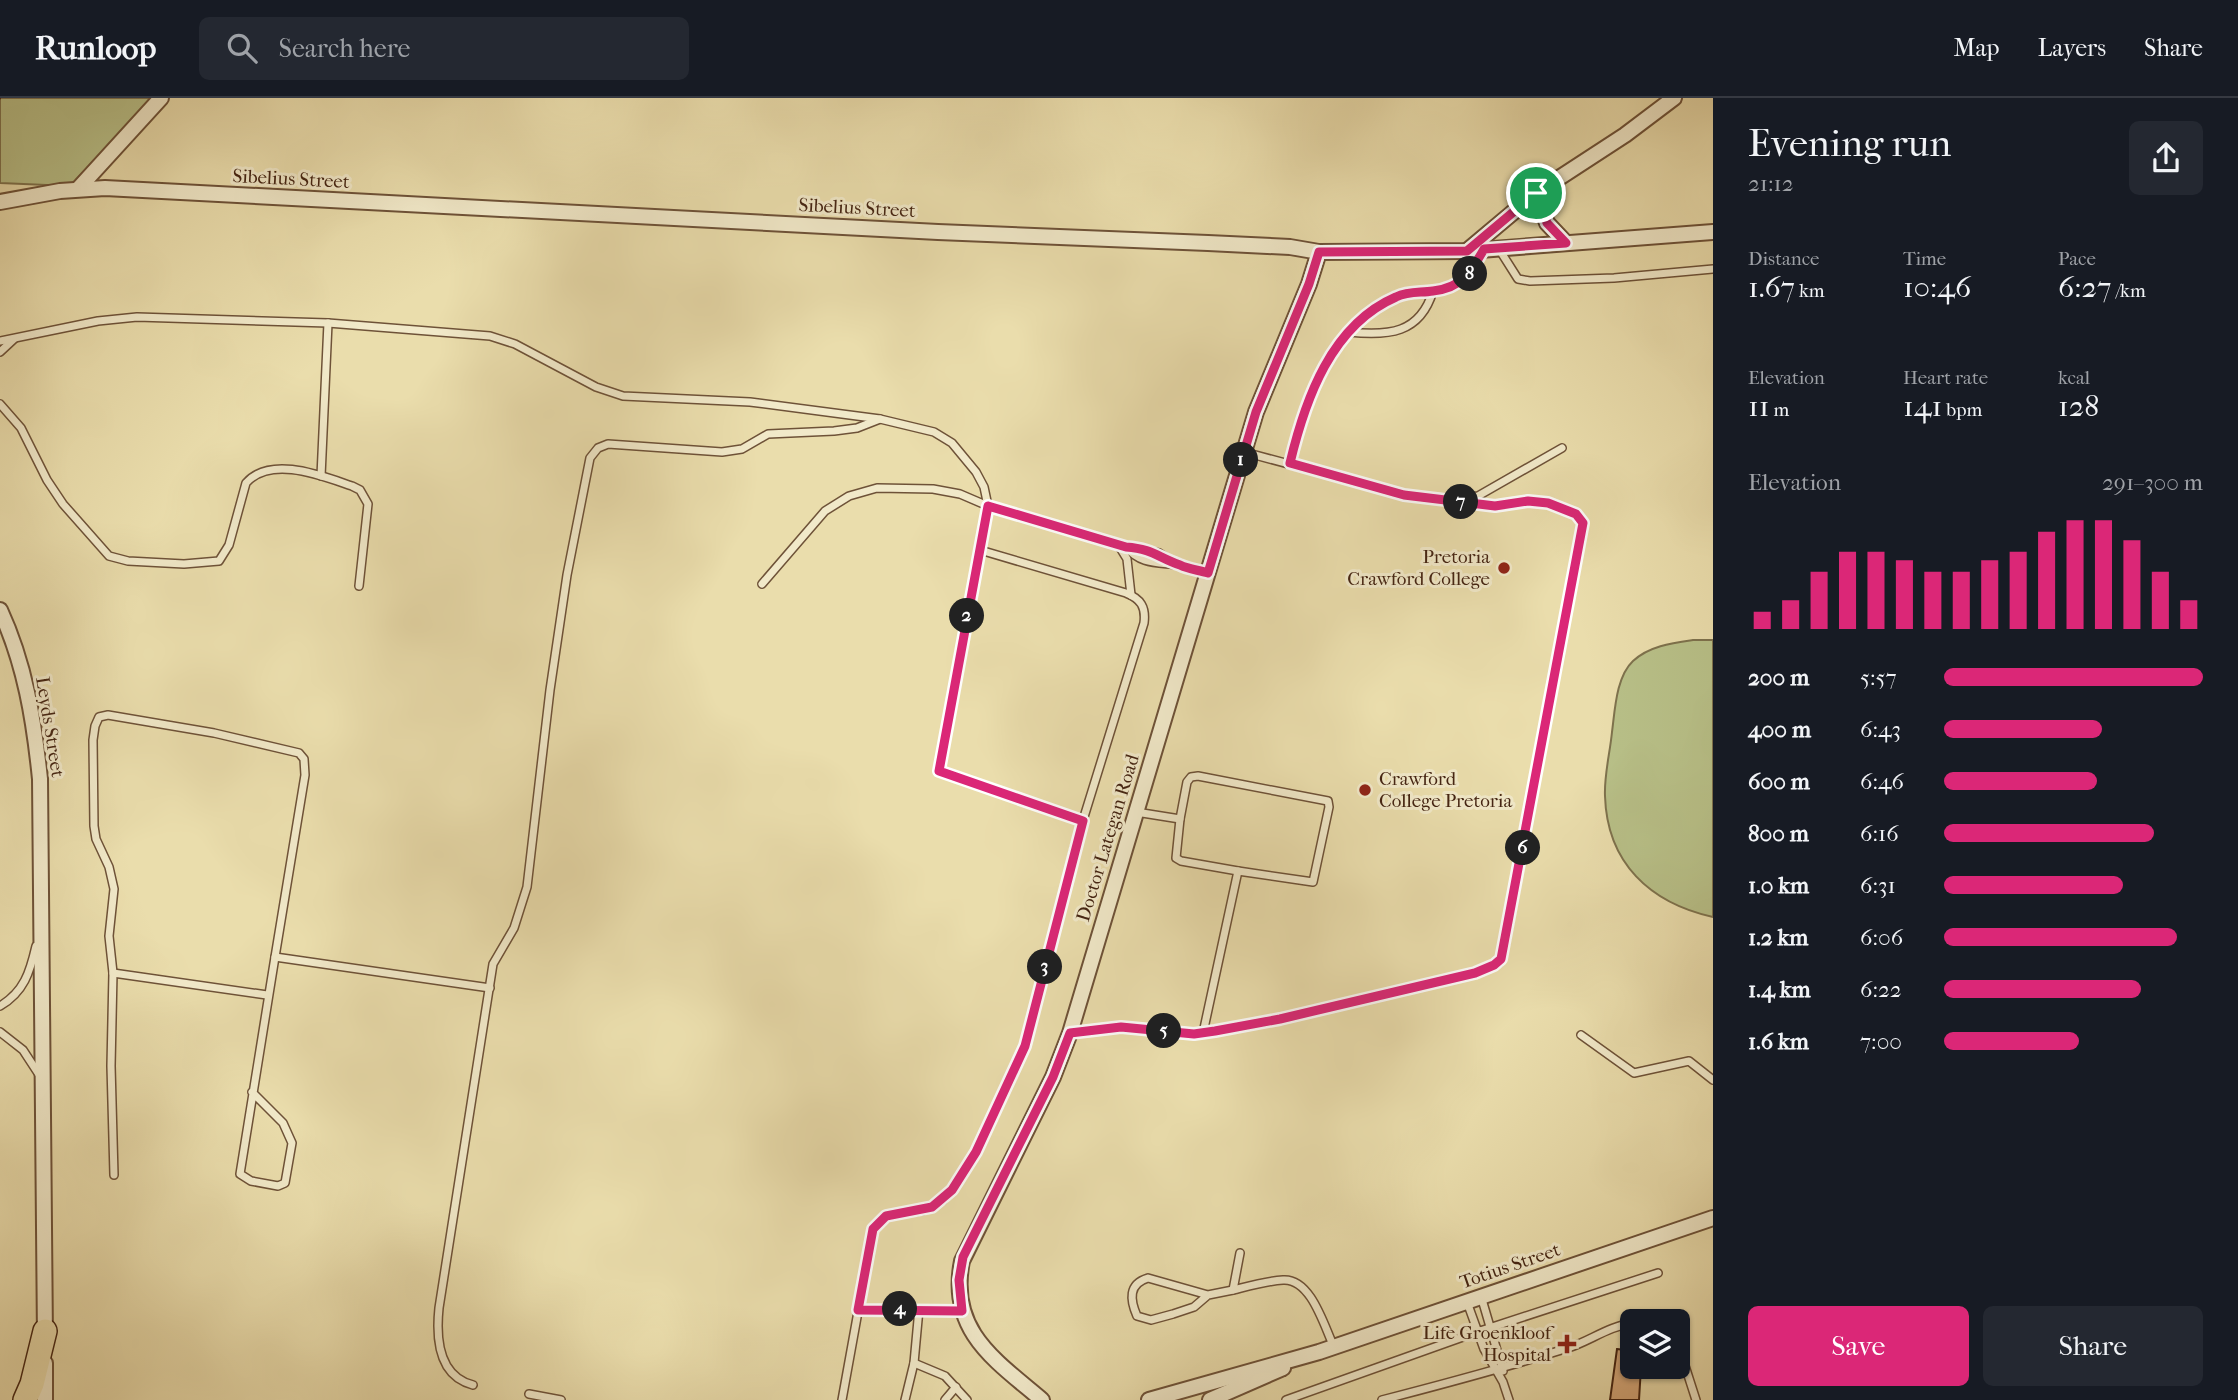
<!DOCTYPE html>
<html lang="en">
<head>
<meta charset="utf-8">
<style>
  body { margin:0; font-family:"IM FELL French Canon",serif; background:#242831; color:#f1f3f6; height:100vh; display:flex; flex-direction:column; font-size:26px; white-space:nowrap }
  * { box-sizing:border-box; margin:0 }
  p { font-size:23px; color:#9ea1a6 }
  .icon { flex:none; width:38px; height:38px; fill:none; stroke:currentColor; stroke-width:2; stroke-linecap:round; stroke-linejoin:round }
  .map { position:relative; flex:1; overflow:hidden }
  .details { display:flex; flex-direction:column; background:#171b24; width:525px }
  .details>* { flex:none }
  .tools { position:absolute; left:1620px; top:1211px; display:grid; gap:14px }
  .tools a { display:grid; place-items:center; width:70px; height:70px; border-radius:10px; background:#171b24; box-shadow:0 2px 5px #0004; font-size:35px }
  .pin { position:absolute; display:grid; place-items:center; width:60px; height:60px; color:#fff; margin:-30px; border:4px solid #fff; border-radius:50%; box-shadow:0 2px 7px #0007 }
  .km { position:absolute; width:35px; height:35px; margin:-18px; border-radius:50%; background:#222; color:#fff; font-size:19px; line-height:35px; text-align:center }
  .round { display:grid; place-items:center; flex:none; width:74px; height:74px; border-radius:10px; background:#242831 }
  .summary { display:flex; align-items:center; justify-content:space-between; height:119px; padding:0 35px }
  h1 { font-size:38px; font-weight:600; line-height:52px }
  .metrics { display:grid; grid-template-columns:repeat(3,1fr); gap:10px; height:119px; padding:7px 35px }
  .metrics div { display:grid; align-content:center }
  .metrics b { font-size:30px; font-weight:600 }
  .metrics small { font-size:19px; font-weight:400 }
  .metrics p { font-size:19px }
  .chart { height:196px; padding:14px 35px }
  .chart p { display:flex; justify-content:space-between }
  .chart svg { width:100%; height:126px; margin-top:7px; stroke:#db2777; stroke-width:6 }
  .primary-button { display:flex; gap:14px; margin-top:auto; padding:14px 35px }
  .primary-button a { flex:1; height:80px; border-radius:10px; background:#db2777; color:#fff; font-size:28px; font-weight:600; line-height:80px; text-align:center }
  .primary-button a+a { background:#242831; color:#f1f3f6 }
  ul { padding:0 35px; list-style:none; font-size:23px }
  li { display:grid; grid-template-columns:112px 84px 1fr; align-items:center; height:52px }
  li i { height:18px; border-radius:9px; background:#db2777 }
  header { display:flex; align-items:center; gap:42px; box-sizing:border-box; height:98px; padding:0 35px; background:#171b24; border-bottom:2px solid #363941 }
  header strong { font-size:33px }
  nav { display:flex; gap:38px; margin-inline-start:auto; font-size:24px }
  .search { width:490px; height:63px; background:#242831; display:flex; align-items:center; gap:18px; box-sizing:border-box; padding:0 24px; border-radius:10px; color:#9ea1a6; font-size:26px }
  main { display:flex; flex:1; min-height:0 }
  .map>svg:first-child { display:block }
</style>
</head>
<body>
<header>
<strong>Runloop</strong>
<div class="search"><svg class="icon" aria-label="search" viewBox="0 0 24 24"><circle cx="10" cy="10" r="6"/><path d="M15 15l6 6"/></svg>Search here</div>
<nav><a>Map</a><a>Layers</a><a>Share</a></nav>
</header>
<main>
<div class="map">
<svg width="1713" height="1302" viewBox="0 0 1713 1302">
  <rect width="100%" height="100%" fill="#eaddac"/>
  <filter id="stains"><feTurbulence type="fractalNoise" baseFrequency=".00286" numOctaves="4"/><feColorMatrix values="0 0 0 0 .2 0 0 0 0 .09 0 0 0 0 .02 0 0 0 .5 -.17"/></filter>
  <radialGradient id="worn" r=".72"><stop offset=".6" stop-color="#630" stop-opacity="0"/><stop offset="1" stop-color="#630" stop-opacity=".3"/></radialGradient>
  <g fill="#b8c088" stroke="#7e724d" stroke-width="2">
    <polygon points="0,0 154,0 70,88 0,85"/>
    <path d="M 1693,542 L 1713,542 L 1713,819 C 1650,805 1607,765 1605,698 C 1604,677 1610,655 1612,634 C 1615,612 1616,579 1633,563 C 1649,548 1672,545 1693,542 Z"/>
  </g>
  <polygon fill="#d5a87a" stroke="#442412" stroke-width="2" points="1617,1251 1633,1253 1633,1269 1641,1269 1639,1302 1610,1302"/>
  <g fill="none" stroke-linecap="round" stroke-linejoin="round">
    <defs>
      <g id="lane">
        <polyline points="1499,151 1518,181 1530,183 1614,180 1713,171"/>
        <path d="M 1349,234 C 1388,238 1420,236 1433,193"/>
        <polyline points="0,243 98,223 137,219 328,225 490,238 515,246 596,289 623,298 750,304 880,321 934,334 952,345 976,374 984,389 988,408 939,673 1083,723"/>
        <polyline points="0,254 14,241"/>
        <path d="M 0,306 L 21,330 L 47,382 L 63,406 L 109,458 L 128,463 L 184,466 L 219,463 L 229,447 L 246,385 C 271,357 322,378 352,388 L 360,392 L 368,406 L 359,488"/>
        <polyline points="1244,354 1404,397 1449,402 1478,398 1562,350"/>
        <path d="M 1291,365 C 1305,302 1331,227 1396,199 C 1409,193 1420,195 1433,193 C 1462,190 1471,174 1484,151"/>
        <polyline points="321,378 328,225"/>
        <polyline points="1119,448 1127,461 1131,497"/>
        <path d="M 1126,449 C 1141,467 1158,464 1179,467 C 1189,469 1198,472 1207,475"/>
        <polyline points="762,486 825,413 849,398 877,390 933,391 960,396 988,408 1126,449 1159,455 1177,467"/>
        <polyline points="1136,714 1180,721 1187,684 1191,679 1198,678 1328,703 1329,709 1313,784 1238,773 1203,935"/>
        <polyline points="1180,721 1176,760 1181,763 1238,773"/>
        <polyline points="113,875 267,897"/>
        <path d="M 0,908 C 24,894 30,874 36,848"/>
        <polyline points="0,934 23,952 40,978"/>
        <polyline points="1070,935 1121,929 1194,935 1215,933 1280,921 1475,875 1499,865 1505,847 1583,429 1576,416 1548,405 1528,403 1495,408 1449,402"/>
        <polyline points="1581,937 1634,975 1689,963 1713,982"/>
        <polyline points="252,994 283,1025 292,1045 285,1085 278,1088 251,1083 240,1076 275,859 490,890"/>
        <polyline points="114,1077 111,968 113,875 109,838 114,791 109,769 96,741 94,728 93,642 95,628 99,619 108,617 214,635 299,655 304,661 305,677 275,859"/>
        <path d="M 1240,1155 L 1233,1192 C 1249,1188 1266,1183 1283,1182 C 1311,1180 1324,1228 1334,1249"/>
        <path d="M 1208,1197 L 1148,1180 C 1128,1186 1130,1202 1137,1218 L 1151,1222 L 1173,1216 L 1194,1209 L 1208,1197 L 1233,1192"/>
        <polyline points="1481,1198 1503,1273"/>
        <polyline points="1467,1204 1484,1251 1503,1284 1509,1302"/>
        <polyline points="858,1212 962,1213"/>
        <polyline points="1655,1223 1657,1223"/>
        <polyline points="1678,1246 1696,1302"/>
        <polyline points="914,1265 945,1278 967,1302"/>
        <path d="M 473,1287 C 438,1278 436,1239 439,1210 L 493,866 L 514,830 L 527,789 L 550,592 L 567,477 L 590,360 L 598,350 L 608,346 L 722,354 L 742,351 L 768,336 L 834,333 L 857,330 L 880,321"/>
        <polyline points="529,1296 561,1302"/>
        <path d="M 842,1302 L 873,1131 L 886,1118 L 925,1112 L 943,1102 L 970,1065 L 1014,973 L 1025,948 L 1040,891 L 1075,748 L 1144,525 C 1146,509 1141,501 1126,495 L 980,452"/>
        <polyline points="905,1302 914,1265 919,1211"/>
        <polyline points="945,1302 956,1289"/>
        <polyline points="1286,1302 1477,1234 1658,1175"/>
        <path d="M 1382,1302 C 1444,1286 1507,1269 1568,1250 C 1590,1243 1609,1228 1633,1225"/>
      </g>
      <g id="street">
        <polyline points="78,91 161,0"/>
        <polyline points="1536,95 1547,125 1565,144"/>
        <polyline points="0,104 60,93 105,90 938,134 1208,145 1290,149 1319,154 1467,153 1713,134"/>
        <polyline points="1467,153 1536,95 1625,37 1674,0"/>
        <path d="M 0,512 C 25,566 34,622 40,681 L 45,1241"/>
        <polyline points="45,1265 45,1302"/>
        <path d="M 1042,1302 C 995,1262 948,1233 962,1163 L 1053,979 L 1070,935 L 1256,314 L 1309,186 L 1319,154"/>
        <polyline points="1149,1302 1319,1254 1713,1120"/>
        <polyline points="1210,1302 1283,1270"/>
      </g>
      <polyline id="primary" points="25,1302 32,1286 45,1233"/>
    </defs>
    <use href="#lane" stroke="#6e5238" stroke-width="10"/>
    <use href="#street" stroke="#6e5238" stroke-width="18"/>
    <use href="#primary" stroke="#442412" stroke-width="26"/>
    <polyline stroke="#442412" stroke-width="2.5" stroke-dasharray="2 3.5" stroke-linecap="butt" points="0,0 1,0"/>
    <use href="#lane" stroke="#f1e9c9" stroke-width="7"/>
    <use href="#street" stroke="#f1e9c9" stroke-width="14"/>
    <use href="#primary" stroke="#eaddac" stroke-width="23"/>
  </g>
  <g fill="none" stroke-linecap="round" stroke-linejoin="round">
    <defs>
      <path id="route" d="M 1536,95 L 1547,125 L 1566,145 L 1484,151 C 1471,174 1462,190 1433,193 C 1420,195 1409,193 1396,199 C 1331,227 1305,302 1290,365 L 1404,397 L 1495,408 L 1528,403 L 1548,405 L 1576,416 L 1583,425 L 1501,861 L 1494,867 L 1475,875 L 1280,921 L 1215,933 L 1194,936 L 1121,929 L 1070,935 L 1053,979 L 963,1159 L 959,1182 L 962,1213 L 858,1212 L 873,1131 L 886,1118 L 932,1109 L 952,1092 L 976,1054 L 1025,948 L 1083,723 L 939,673 L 988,408 L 1126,449 C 1153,451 1157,459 1180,467 C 1188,471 1198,472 1208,475 L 1256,314 L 1309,186 L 1319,154 L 1467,153 Z"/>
    </defs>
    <use href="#route" stroke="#fff" stroke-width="14"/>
    <use href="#route" stroke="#db2777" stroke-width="9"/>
  </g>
  <g fill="#8f2418" stroke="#f1e9c9" stroke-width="2.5">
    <circle cx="1504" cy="470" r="7"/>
    <circle cx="1365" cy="692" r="7"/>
    <path d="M1563.5 1235.5h7v7h7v7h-7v7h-7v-7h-7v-7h7z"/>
  </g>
  <g text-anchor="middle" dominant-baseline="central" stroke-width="6" stroke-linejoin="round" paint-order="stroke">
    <g font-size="19" fill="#442412" stroke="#f1e9c9">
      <text transform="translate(291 81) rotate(3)">Sibelius Street</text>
      <text transform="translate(857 110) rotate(3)">Sibelius Street</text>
      <text transform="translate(50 629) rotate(81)">Leyds Street</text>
      <text transform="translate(1108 740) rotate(-73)">Doctor Lategan Road</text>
      <text transform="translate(1510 1168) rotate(-19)">Totius Street</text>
    </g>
    <g font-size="19" fill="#442412" stroke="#f1e9c9" text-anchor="end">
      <text x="1490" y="459">Pretoria<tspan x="1490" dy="22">Crawford College</tspan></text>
      <text x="1379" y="681" text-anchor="start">Crawford<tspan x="1379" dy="22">College Pretoria</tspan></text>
      <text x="1551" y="1235">Life Groenkloof<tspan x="1551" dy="22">Hospital</tspan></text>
    </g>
  </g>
  <rect width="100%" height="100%" filter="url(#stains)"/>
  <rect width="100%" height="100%" fill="url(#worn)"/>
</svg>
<div class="tools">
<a><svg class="icon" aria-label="layers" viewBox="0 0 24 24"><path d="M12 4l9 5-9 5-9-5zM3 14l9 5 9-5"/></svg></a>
</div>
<div class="pin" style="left:1536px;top:95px;background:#1e9e55"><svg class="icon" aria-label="arrive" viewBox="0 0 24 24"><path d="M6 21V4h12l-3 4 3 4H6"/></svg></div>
<b class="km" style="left:1241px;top:362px">1</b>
<b class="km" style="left:967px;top:518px">2</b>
<b class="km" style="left:1045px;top:869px">3</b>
<b class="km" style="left:900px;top:1211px">4</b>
<b class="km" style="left:1164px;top:933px">5</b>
<b class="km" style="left:1523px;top:750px">6</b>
<b class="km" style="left:1461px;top:404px">7</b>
<b class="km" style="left:1470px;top:176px">8</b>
</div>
<section class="details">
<div class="summary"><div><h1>Evening run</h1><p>21:12</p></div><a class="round"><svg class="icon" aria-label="share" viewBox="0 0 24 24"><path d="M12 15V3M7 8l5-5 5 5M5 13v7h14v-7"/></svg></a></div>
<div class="metrics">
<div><p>Distance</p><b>1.67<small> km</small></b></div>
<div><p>Time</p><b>10:46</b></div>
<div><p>Pace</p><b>6:27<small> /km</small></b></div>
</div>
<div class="metrics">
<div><p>Elevation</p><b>11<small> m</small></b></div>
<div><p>Heart rate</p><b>141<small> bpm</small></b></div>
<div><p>kcal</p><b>128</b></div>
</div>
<div class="chart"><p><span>Elevation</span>291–300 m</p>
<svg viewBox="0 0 160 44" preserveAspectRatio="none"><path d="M5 44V38M15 44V34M25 44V24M35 44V17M45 44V17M55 44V20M65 44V24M75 44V24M85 44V20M95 44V17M105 44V10M115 44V6M125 44V6M135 44V13M145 44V24M155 44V34"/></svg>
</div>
<ul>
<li><b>200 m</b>5:57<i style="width:100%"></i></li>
<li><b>400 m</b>6:43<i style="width:61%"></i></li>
<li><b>600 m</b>6:46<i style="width:59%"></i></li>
<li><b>800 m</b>6:16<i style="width:81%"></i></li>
<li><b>1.0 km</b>6:31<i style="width:69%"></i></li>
<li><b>1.2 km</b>6:06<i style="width:90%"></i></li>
<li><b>1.4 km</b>6:22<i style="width:76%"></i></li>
<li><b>1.6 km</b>7:00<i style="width:52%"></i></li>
</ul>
<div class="primary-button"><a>Save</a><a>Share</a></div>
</section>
</main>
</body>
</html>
